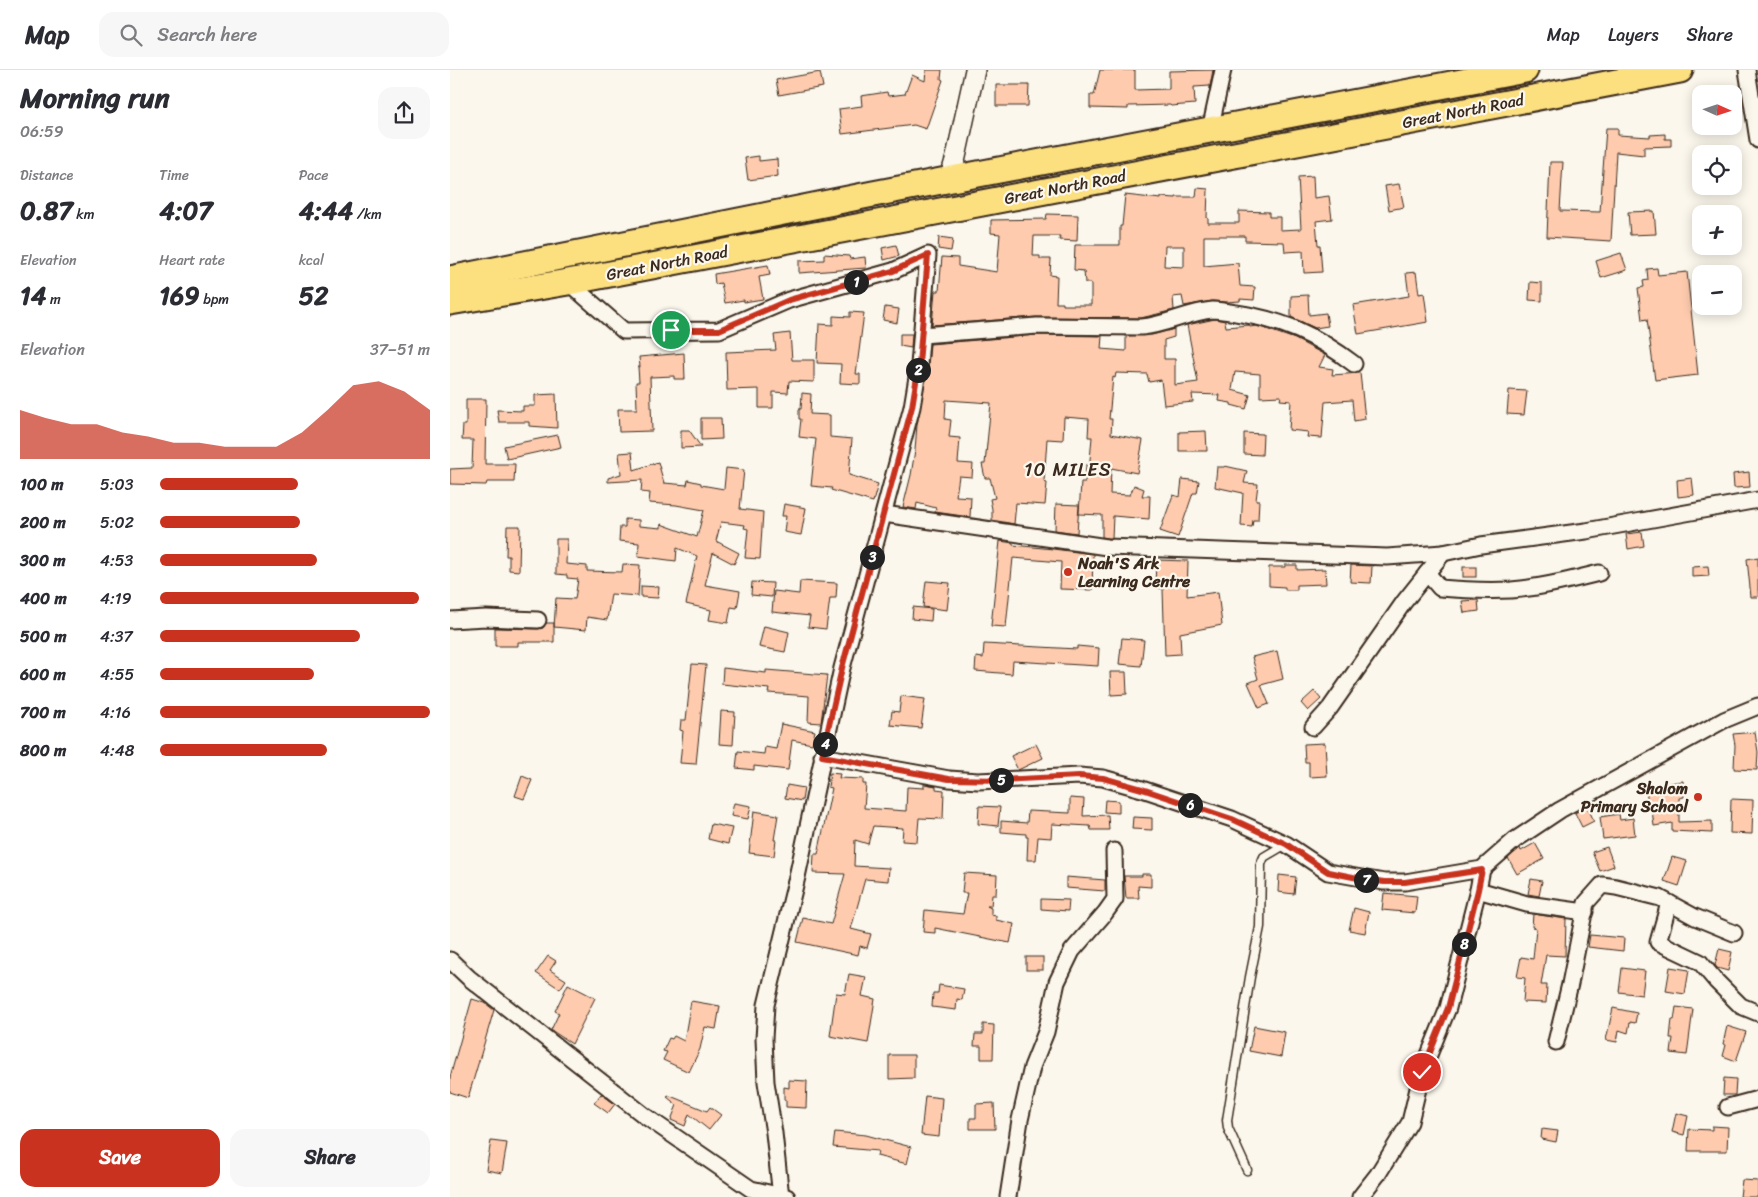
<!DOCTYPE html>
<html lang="en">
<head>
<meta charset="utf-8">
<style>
  body { margin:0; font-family:Sriracha,sans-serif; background:#f7f7f7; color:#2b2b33; height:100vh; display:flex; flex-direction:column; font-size:19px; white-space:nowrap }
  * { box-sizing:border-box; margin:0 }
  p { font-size:16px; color:#7c7c81 }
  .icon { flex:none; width:28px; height:28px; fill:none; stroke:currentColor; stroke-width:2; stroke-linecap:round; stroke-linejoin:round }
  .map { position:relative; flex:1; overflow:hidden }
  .panel { display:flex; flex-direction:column; background:#fff; width:450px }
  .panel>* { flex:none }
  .needle { width:32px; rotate:93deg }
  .fabs { position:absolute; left:1242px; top:15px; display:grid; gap:10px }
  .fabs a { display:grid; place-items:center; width:50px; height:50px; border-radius:10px; background:#fff; box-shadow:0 2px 12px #0003; font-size:25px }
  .pin { position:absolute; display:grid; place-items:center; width:42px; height:42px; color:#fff; margin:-21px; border:2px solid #fff; border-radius:50%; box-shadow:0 1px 5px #0007 }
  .km { position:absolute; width:25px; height:25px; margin:-12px; border-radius:50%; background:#222; color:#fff; font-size:14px; line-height:25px; text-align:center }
  .round { display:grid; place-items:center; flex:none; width:52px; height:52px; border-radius:15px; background:#f7f7f7 }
  .headline { display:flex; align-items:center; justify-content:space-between; height:85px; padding:0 20px }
  h1 { font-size:28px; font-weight:800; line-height:38px }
  .metrics { display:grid; grid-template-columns:repeat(3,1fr); gap:8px; height:85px; padding:5px 20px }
  .metrics div { display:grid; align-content:center }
  .metrics b { font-size:25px; font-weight:800 }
  .metrics small { font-size:14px; font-weight:400 }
  .metrics p { font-size:14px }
  .chart { height:140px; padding:10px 20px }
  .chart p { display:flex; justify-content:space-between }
  .chart svg { width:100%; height:90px; margin-top:5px; fill:#c8321e; opacity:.7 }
  .primary-button { display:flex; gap:10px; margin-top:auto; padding:10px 20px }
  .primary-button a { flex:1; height:58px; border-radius:15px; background:#c8321e; color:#fff; font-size:20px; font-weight:800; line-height:58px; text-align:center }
  .primary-button a+a { background:#f7f7f7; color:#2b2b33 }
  ul { padding:0 20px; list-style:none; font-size:16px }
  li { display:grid; grid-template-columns:80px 60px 1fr; align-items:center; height:38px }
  li i { height:12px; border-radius:6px; background:#c8321e }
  header { display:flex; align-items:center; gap:30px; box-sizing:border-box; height:70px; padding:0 25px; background:#fff; border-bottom:1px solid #e1e1e2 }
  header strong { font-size:24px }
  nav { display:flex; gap:28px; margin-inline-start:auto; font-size:18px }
  .search { width:350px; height:45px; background:#f7f7f7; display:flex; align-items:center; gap:12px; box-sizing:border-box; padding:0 18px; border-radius:15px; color:#7c7c81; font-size:19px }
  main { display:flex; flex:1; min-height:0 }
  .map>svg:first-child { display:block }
</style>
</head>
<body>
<header>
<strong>Map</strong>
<div class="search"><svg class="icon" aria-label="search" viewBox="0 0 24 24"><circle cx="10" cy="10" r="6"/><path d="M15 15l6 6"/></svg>Search here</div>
<nav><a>Map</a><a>Layers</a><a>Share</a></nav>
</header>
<main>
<section class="panel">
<div class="headline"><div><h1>Morning run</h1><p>06:59</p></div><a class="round"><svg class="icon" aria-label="share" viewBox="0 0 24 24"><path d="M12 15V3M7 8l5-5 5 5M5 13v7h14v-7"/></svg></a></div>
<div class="metrics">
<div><p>Distance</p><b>0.87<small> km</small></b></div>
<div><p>Time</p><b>4:07</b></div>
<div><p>Pace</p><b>4:44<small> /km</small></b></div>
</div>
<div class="metrics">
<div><p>Elevation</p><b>14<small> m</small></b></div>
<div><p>Heart rate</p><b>169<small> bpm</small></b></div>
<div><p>kcal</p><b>52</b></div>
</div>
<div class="chart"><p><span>Elevation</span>37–51 m</p>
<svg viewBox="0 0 160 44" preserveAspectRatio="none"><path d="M0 44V20L10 24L20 27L30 27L40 31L50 33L60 36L70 36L80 38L90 38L100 38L110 31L120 20L130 8L140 6L150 11L160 20V44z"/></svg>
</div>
<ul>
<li><b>100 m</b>5:03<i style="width:51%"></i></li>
<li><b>200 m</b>5:02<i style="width:52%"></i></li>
<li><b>300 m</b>4:53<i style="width:58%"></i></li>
<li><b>400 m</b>4:19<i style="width:96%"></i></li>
<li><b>500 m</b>4:37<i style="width:74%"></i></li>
<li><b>600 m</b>4:55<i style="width:57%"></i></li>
<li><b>700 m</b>4:16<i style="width:100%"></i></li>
<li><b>800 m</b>4:48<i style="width:62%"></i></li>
</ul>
<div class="primary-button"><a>Save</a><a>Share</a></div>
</section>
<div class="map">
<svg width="1308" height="1127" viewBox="0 0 1308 1127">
  <rect width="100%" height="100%" fill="#fbf7ec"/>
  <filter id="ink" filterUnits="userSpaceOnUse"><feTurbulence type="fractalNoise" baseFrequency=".02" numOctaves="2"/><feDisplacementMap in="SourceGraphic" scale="10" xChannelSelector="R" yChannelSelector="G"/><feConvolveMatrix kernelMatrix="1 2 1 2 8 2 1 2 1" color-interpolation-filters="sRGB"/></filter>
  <g filter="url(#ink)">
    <g fill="#fecbae" stroke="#3b2a1e" fill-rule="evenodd">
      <polygon points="476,0 492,0 491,9 493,10 476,59 464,55 392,64 389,39 412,36 411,26 437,22 438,26 455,24 462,5 475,11"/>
      <polygon points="650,0 685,0 685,20 719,19 719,1 763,0 760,16 744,17 745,34 721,36 720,35 678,36 678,39 640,38 640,25 644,25"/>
      <polygon points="370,2 373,17 329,25 326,10"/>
      <polygon points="546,15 579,15 578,36 546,36"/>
      <polygon points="1156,58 1168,58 1168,65 1200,67 1200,65 1215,64 1215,69 1221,69 1221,76 1194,77 1194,85 1166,82 1161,171 1097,167 1100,92 1113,92 1110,141 1150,142"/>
      <polygon points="309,86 309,91 327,89 328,106 298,110 295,88"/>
      <path d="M 863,106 L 864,128 L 879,126 L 882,149 L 866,151 L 868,175 L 870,175 L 872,202 L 854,203 L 853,181 L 835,182 L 834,172 L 795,171 L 795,166 L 754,166 L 754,196 L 788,193 L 790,216 L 805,217 L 804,230 L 790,229 L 790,231 L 777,232 L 762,231 L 734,236 L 732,226 L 723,227 L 724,240 L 691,248 L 586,247 L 482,255 L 485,221 L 489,221 L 492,187 L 508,188 L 508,196 L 547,202 L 550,164 L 541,163 L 541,150 L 596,149 L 597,144 L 628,145 L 627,171 L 609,170 L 610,166 L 584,166 L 583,186 L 590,186 L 590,189 L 601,189 L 600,205 L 607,206 L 606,233 L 613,233 L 613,235 L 641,235 L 641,213 L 635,213 L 634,201 L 624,200 L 625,175 L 670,175 L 670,156 L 672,156 L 675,125 L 711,129 L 711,127 L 726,128 L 726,127 L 746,127 L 747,118 L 758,119 L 757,148 L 758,148 L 758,153 L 789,153 L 789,141 L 819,142 L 819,147 L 830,147 L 830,160 L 851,159 L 848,107 ZM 715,176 L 734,176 L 734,197 L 714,196 Z"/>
      <polygon points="949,114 954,137 939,140 935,116"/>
      <polygon points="1204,141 1206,164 1180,165 1178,142"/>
      <polygon points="489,167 503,169 501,181 488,179"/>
      <polygon points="446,175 449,186 434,190 432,178"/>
      <polygon points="1171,183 1177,200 1151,208 1146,191"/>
      <polygon points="374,184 399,186 400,189 415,187 416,198 349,203 349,191 374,190"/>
      <polygon points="318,195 320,205 309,207 313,229 294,232 294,230 275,233 271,213 265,214 264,204"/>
      <polygon points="1207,198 1208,205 1237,202 1248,305 1205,310 1197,249 1192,250 1188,218 1194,217 1193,211 1198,210 1197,199"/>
      <polygon points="966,202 969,224 974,223 978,252 908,264 903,235 959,226 956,203"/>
      <polygon points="1080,212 1092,213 1092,231 1079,230"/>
      <polygon points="858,225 859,245 876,243 878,256 865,258 841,247 841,226"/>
      <polygon points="435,237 449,239 447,253 433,250"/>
      <polygon points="400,242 414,243 406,304 410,304 410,314 390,313 391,294 367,293 369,254 383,255 383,246 400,247"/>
      <polygon points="765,249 775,251 776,257 799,255 800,257 806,256 816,259 845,269 875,285 869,297 883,299 882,305 910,303 915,349 904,351 902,330 875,332 872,368 857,367 858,362 839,360 841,331 830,330 831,326 810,327 810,304 785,302 782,320 800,325 796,339 781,335 781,333 769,331 770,325 742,324 743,332 714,335 711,310 699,312 697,304 666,303 665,308 663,307 659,349 662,349 661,364 693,370 687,403 661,398 660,424 680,425 684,415 694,419 692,426 700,426 699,449 663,446 662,468 658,468 652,467 652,445 629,444 631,412 635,412 636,395 640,395 640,390 642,367 638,367 639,349 614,347 613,370 597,369 594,412 597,413 595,435 566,433 564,454 542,450 542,439 540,429 545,428 540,408 535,408 532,394 535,394 541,333 496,330 495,349 501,350 499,367 510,368 508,393 523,394 522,407 509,406 506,426 521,427 520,447 485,442 486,438 467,433 466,439 453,437 461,405 465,380 467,355 478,296 480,274 587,265 652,266 651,279 676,281 676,266 702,265 724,259 724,267 714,270 714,289 725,289 725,315 748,312 737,255"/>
      <polygon points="340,263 342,290 364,290 364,312 339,311 338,323 323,322 323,338 309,338 309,319 277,320 276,282 326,280 324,265"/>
      <polygon points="450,264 462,264 461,278 450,276"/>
      <polygon points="234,283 235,309 224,309 224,306 200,307 202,361 169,362 168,339 187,339 186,312 189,312 188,297 190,297 189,287"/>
      <polygon points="1059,320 1077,321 1074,345 1057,344"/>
      <polygon points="352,323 361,324 360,344 380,345 380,367 402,369 399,405 428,414 423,432 381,420 382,418 361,416 366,369 349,367 351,349 349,349 349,339 351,339"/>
      <polygon points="106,324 107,358 79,356 79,352 49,352 47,340 73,341 73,336 85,336 85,325"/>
      <polygon points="16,329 36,329 35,394 65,394 64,412 37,412 36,415 0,414 0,399 22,398 23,370 12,370 13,355 16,355"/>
      <polygon points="251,348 271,348 272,369 251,370"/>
      <polygon points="231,360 239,360 251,377 231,378"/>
      <polygon points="756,361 757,381 729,381 729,362"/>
      <polygon points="794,363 813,364 812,385 794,384"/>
      <polygon points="108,365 111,377 57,389 54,376"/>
      <polygon points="182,382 184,400 208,392 214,413 237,415 238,410 251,413 251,415 274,419 276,398 294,400 290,439 313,442 310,489 295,488 298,459 294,458 295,455 271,452 266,471 289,483 284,494 263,483 255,515 290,521 287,538 281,537 278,553 259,550 261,540 236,534 247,486 227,478 226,491 188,486 189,473 169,471 170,457 175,457 175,449 189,450 189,456 211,458 211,454 247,467 254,440 226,435 199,433 200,423 191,422 192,410 158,412 158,408 171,404 169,383"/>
      <polygon points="775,396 797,401 794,413 808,414 806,430 809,430 808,450 803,450 802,457 791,456 793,423 765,417 767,397 774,397"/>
      <polygon points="1299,402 1300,417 1284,418 1283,404"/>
      <polygon points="1242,408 1244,425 1228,427 1227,410"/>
      <polygon points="732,409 749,411 747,423 743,423 728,467 710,461 723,425 730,427"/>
      <polygon points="334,434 356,438 351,465 334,462 336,446 332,446"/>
      <polygon points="606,434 629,435 627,463 605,460"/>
      <polygon points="57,456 70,456 69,501 59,500 59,486 56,486"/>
      <polygon points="1192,462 1194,476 1178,479 1176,464"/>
      <polygon points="106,469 117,469 116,494 137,496 137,501 172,502 173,494 190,495 188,526 161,524 157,550 137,547 136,560 104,557 104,572 68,572 68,576 45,576 45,558 88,559 93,558 96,553 104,553 104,557 106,528 125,529 128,509 117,508 117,505 106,504"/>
      <polygon points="550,471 563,473 563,475 603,479 643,484 642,520 610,519 611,492 563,488 556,557 541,556"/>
      <polygon points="1308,487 1308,527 1301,527 1297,489"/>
      <polygon points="706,490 738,491 737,526 768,522 772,555 730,563 731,584 715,585 713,519 705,517"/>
      <polygon points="835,495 847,495 847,500 875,499 876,514 847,515 847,520 835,520 835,517 819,516 819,497 835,497"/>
      <polygon points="901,495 922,496 921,513 900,512"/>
      <polygon points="1258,496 1259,506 1242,507 1242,497"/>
      <rect x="1013" y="497" width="13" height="10"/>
      <polygon points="350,511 387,513 386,528 380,528 376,559 358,557 360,546 322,542 324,521 349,524"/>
      <polygon points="476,511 500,513 497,540 473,537"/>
      <polygon points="302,512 323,513 322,527 301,525"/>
      <polygon points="191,516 209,517 208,528 191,527"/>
      <polygon points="1028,530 1029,541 1014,543 1012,531"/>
      <polygon points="463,537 482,539 481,551 462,549"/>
      <polygon points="314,556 339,562 335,582 309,577"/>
      <polygon points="672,568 694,570 691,596 669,594"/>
      <polygon points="534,574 627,579 627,576 649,578 648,596 563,591 562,604 525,601 526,587 533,588"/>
      <polygon points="827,581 833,609 811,615 819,634 809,638 798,613 808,609 802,587"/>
      <polygon points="242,594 256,595 246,694 230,693 233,661 230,660 231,650 236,650"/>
      <polygon points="273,598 316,603 316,600 377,605 371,653 358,652 359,626 318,623 319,619 272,614"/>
      <polygon points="660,602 676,602 677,624 661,625"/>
      <polygon points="864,621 871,629 858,641 851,633"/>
      <polygon points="451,626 475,629 471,658 440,655 442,641 449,642"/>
      <polygon points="271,641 285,642 283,675 269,674"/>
      <polygon points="331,654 365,661 362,674 342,670 338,700 304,696 304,700 286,698 288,681 314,684 315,677 326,679"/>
      <polygon points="1305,662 1308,682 1307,700 1284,699 1285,675 1283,664"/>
      <polygon points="875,673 877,706 859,707 859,692 855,692 854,674"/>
      <polygon points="586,674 593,688 568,700 561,686"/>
      <polygon points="380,703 390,704 389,708 413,709 413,714 416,714 414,738 456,741 457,717 474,718 474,714 475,714 486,716 486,719 494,720 493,749 469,748 467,772 452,771 453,758 423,756 418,774 405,770 404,796 439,798 438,811 415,809 401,859 421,864 417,878 410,876 408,885 347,872 353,848 381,854 395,804 363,803 364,784 368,784 382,718 378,717"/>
      <polygon points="72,706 82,710 74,729 65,726"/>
      <polygon points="1233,711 1234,727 1229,728 1229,752 1262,751 1262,763 1222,761 1222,753 1204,756 1202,740 1199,740 1196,720 1200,720 1200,716"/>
      <polygon points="337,715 354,718 352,731 335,728"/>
      <polygon points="620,728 634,729 633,746 658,745 659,760 641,760 640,756 602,754 601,768 588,767 586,790 577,790 578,767 576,767 576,764 551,762 551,751 577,753 578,741 620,743"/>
      <polygon points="1281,729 1303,730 1302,764 1280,763"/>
      <polygon points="655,730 669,731 669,743 654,742"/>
      <polygon points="284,733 301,736 298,749 281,746"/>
      <polygon points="529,736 550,737 548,756 528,754"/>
      <polygon points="1137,736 1144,751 1132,757 1125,743"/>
      <polygon points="304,741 328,745 324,770 326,770 324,786 299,783"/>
      <polygon points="1169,744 1170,750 1183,748 1185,765 1153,769 1150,747"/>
      <polygon points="683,747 702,748 702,760 682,759"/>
      <polygon points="261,754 282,758 278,774 258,769"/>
      <polygon points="1085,773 1094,789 1067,804 1058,788 1070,778 1071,781"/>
      <polygon points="1157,777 1164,796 1150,801 1142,782"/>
      <polygon points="1222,787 1237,791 1229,816 1214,811"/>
      <polygon points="514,803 547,805 546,825 542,825 541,836 537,836 541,838 541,845 546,846 546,850 564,854 560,873 485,858 485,863 473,862 475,840 513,844 517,823 512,823"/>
      <polygon points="692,804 701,804 701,817 688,816 689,828 676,828 674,806 692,806"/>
      <polygon points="829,805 846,807 844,824 828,822"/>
      <polygon points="616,807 655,810 655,821 616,818"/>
      <polygon points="1081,809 1092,811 1089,826 1078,824"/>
      <polygon points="934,823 967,826 965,843 932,840"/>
      <polygon points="591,829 619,830 618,841 591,839"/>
      <polygon points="904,838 919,842 915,863 899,860"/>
      <polygon points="1083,844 1116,849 1115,886 1096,885 1091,915 1097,915 1096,933 1073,932 1075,908 1067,907 1071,887 1083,889 1086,858 1082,857"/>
      <polygon points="1140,865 1174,868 1173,881 1138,877"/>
      <polygon points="1269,879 1282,882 1278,901 1267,898 1265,895"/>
      <polygon points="98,886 106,891 100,900 116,910 110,919 86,903"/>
      <rect x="576" y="887" width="17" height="13"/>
      <polygon points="1220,897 1239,900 1235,924 1216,921"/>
      <polygon points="1172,898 1195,901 1192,925 1169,922"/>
      <polygon points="399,904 416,907 412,926 425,929 418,973 380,966 386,923 395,924"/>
      <polygon points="118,914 145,928 122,974 101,960 109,943 105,941"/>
      <polygon points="489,915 514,919 512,930 507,929 506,940 482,937 483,923 488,923"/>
      <polygon points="22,929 35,933 44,940 18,1028 0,1022 0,1007"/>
      <polygon points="241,931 270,936 266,959 255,957 250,979 239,1002 213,990 217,982 213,981 219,968 222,969 224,966 234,971"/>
      <polygon points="1226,937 1243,939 1237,985 1221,983 1223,968 1220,968 1222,949 1224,950"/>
      <polygon points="1163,938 1187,943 1185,953 1180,952 1178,963 1169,960 1167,972 1156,970"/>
      <polygon points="533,954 544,955 543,989 531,989 531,976 524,976 525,964 533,964"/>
      <polygon points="804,956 835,962 831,987 799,981"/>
      <polygon points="1277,956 1296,962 1286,991 1273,986 1276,975 1273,974"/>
      <polygon points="439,985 464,985 464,1008 439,1009"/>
      <polygon points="1274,1008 1286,1009 1285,1025 1273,1025"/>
      <polygon points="339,1010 357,1011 356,1038 336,1037 336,1030 334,1030 334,1017 339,1018"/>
      <polygon points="151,1024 165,1034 158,1043 144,1033"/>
      <polygon points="218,1025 257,1041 260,1037 271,1045 259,1060 239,1044 235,1056 221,1050 227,1035 217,1027"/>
      <polygon points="475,1026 492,1028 489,1067 471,1065"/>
      <polygon points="544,1033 545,1059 520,1059 520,1048 526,1048 526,1034"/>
      <polygon points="1226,1043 1238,1046 1234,1065 1222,1062"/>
      <polygon points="1262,1056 1278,1057 1277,1081 1238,1081 1239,1059 1262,1060"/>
      <polygon points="1092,1059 1108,1061 1106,1072 1091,1069"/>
      <polygon points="385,1062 416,1065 461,1077 457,1094 427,1086 428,1081 383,1077"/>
      <polygon points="41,1071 57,1073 52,1103 36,1100"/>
      <polygon points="1292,1110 1308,1111 1308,1127 1290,1127"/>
    </g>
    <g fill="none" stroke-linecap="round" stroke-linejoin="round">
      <defs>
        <polyline id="service" points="797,1100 778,1058 777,1050 800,907 810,857 811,794 814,787 836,774"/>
        <g id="minor">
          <polyline points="1297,0 1308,70"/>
          <polyline points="760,60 773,0"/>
          <polyline points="118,212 174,261 269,260 339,230 443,201 478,185 469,295 462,337 392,598 347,807 316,935 314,969 316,1012 324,1063 331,1127"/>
          <path d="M 472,265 L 587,256 L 692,257 C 716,255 738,242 763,240 C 770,240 778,242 786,243 C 833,250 866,265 904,294"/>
          <polyline points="434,444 657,477 937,487 993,483 1031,475 1136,461 1308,430"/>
          <path d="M 977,503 L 990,518 C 1013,520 1037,521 1061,520 C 1090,518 1120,510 1149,503"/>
          <polyline points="0,550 36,548 88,550"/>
          <polyline points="863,657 880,638 954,532 993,483"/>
          <polyline points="372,686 499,709 528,711 629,706 653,708 692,719 782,749 836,774 878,802 934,812 955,812 1032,799 1065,770 1110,740 1274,650 1308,636"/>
          <polyline points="1028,820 1077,834 1135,842"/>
          <polyline points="1219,833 1208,872 1250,892 1266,911 1291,936 1308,943"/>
          <polyline points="0,890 19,908 195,1046 301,1119 337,1127"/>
          <polyline points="1106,972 1120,914 1136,833 1152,815 1166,817 1210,828 1245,847 1284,863"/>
          <polyline points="1278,1037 1308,1029"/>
          <polyline points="558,1127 570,1050 582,997 596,962 607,912 622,881 655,843 665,829 664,781"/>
          <polyline points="910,1127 928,1104 960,1052 972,1002 998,938 1028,820 1032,799"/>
        </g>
        <polyline id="tertiary" points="499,110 506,87 525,0"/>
        <g id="trunk">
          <polyline points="0,209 423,124 1075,0"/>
          <polyline points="0,232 118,212 1230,0"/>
        </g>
      </defs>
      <use href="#service" stroke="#3b2a1e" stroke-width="11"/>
      <use href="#minor" stroke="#3b2a1e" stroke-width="19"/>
      <use href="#tertiary" stroke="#3b2a1e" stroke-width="22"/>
      <use href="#trunk" stroke="#3b2a1e" stroke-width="29"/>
      <use href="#service" stroke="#fbf7ec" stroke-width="8"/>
      <use href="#minor" stroke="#fbf7ec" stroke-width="15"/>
      <use href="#tertiary" stroke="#fbf7ec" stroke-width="19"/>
      <use href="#trunk" stroke="#fce080" stroke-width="25"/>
    </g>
  </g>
  <g fill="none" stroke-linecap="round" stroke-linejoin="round" filter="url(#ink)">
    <defs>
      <polyline id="route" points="221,260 269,260 339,230 443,201 478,185 469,294 462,337 392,598 372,686 499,709 552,710 629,706 653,708 692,719 782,749 836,774 878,802 908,808 934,812 955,812 1032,800 1028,820 998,938 972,1002"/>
    </defs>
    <use href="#route" stroke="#fff" stroke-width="10"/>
    <use href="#route" stroke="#c8321e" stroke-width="6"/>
  </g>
  <g fill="#c8321e" stroke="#fbf7ec" stroke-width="2">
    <circle cx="618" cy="502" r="5"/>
    <circle cx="1248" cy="727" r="5"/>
  </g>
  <g text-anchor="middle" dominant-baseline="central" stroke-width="4.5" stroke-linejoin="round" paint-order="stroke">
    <g font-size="16" fill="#3b2a1e" stroke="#fbf7ec">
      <text transform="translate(1013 41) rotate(-11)">Great North Road</text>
      <text transform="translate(615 117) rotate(-11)">Great North Road</text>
      <text transform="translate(217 193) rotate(-11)">Great North Road</text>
    </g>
    <g font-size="16" font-weight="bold" fill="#3b2a1e" stroke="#fbf7ec" text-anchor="start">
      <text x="628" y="493">Noah'S Ark<tspan x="628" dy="18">Learning Centre</tspan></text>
      <text x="1238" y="718" text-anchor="end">Shalom<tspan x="1238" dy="18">Primary School</tspan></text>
    </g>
    <g font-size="19" letter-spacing="1" fill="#3b2a1e" stroke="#fbf7ec">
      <text x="618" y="399">10 MILES</text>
    </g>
  </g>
</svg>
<div class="fabs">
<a><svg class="needle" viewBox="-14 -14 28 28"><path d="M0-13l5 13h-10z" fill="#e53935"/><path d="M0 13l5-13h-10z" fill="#7c7c81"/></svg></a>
<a><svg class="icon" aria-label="locate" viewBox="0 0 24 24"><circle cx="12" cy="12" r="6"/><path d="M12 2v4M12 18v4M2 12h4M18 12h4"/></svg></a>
<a>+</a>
<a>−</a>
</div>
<div class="pin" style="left:221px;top:260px;background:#1e9e55"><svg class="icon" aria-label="arrive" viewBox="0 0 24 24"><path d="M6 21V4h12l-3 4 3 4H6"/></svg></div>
<div class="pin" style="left:972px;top:1002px;background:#d93025"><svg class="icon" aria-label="check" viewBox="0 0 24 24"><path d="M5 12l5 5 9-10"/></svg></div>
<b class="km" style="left:406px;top:212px">1</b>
<b class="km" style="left:468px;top:300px">2</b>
<b class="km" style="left:422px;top:487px">3</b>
<b class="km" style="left:375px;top:674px">4</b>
<b class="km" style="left:551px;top:710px">5</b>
<b class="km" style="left:740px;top:735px">6</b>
<b class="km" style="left:916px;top:810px">7</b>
<b class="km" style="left:1014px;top:874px">8</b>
</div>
</main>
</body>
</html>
